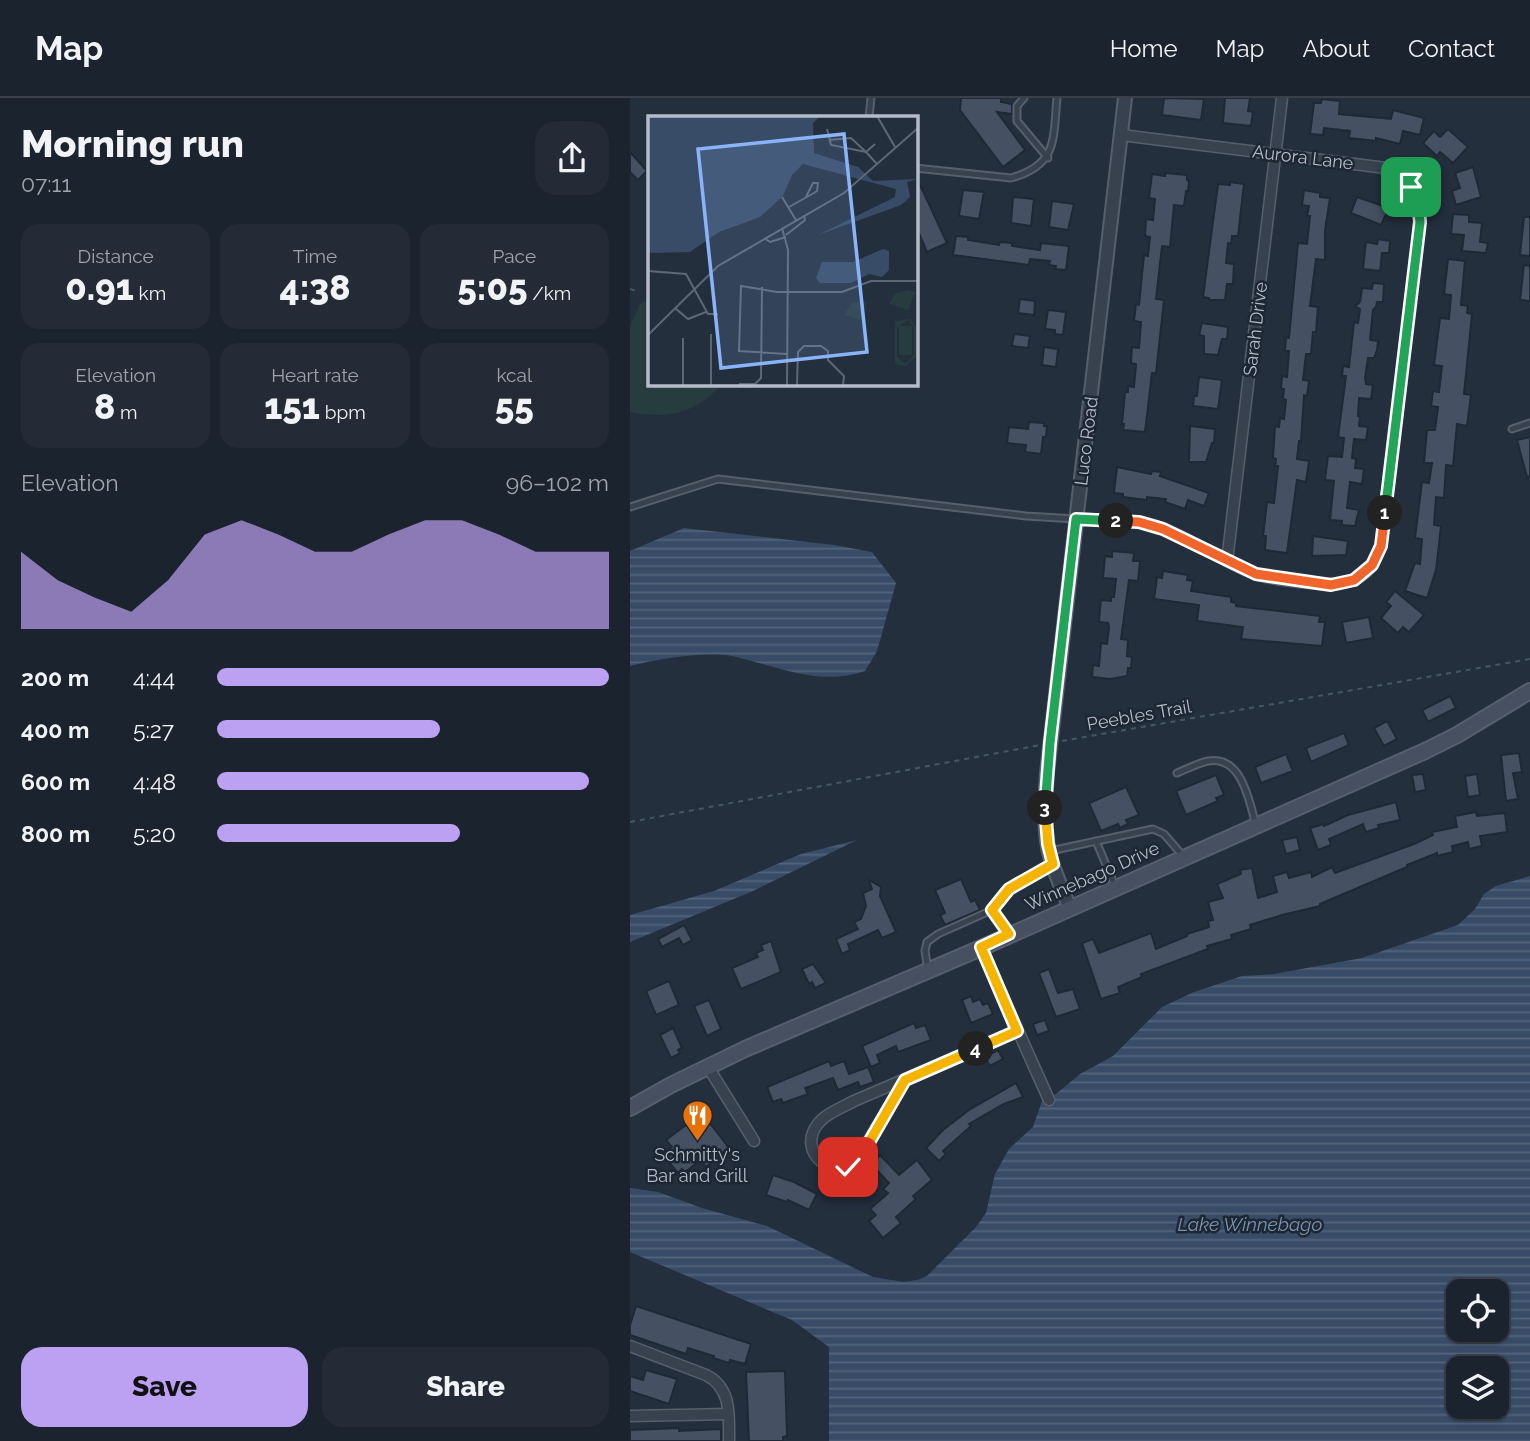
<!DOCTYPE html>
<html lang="en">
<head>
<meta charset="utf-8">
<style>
  body { margin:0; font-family:Raleway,sans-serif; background:#242b36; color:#f1f3f6; height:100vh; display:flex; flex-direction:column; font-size:26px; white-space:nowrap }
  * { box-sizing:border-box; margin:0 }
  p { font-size:23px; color:#a0a4aa }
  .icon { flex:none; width:38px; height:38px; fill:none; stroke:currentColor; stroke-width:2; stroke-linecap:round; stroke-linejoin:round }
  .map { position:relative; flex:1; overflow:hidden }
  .side { display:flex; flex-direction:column; background:#1b232e; width:630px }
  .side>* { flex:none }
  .controls { position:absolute; left:816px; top:1181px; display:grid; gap:14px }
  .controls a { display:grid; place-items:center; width:63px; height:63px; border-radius:14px; background:#1b232e; box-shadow:0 2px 5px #0004,0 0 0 2px #39404a; font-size:35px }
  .pin { position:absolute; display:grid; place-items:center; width:60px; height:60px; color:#fff; margin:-30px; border-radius:14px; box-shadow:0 4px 10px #0006 }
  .km { position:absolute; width:35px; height:35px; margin:-18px; border-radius:50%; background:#222; color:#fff; font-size:19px; line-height:35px; text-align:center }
  .round { display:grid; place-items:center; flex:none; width:74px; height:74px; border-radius:21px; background:#242b36 }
  .head { display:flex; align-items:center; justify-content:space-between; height:119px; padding:0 21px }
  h1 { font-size:38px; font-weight:800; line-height:52px }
  .stats { display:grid; grid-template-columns:repeat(3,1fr); gap:10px; height:119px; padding:7px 21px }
  .stats div { display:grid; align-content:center; border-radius:18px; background:#242b36; text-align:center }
  .stats b { font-size:35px; font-weight:800 }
  .stats small { font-size:19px; font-weight:400 }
  .stats p { font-size:19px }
  .chart { height:196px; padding:14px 21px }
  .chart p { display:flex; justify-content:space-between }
  .chart svg { width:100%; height:126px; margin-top:7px; fill:#bca0f2; opacity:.7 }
  .action { display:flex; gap:14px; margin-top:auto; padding:14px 21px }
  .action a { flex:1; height:80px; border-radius:21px; background:#bca0f2; color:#111; font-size:28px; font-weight:800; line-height:80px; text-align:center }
  .action a+a { background:#242b36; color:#f1f3f6 }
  ul { padding:0 21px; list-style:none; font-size:23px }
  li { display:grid; grid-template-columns:112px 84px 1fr; align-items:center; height:52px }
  li i { height:18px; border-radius:9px; background:#bca0f2 }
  header { display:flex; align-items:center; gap:42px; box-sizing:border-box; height:98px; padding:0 35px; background:#1b232e; border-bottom:2px solid #39404a }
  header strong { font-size:33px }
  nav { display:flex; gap:38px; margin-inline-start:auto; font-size:24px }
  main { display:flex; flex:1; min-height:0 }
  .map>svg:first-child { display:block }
</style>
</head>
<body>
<header>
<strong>Map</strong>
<nav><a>Home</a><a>Map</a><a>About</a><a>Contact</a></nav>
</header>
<main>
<section class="side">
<div class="head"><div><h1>Morning run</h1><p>07:11</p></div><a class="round"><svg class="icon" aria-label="share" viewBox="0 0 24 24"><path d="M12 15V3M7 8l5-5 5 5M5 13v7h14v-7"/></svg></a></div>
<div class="stats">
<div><p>Distance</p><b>0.91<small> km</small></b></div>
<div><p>Time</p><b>4:38</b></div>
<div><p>Pace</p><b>5:05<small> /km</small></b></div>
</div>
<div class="stats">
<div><p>Elevation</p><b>8<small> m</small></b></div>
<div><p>Heart rate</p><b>151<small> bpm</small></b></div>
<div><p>kcal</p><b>55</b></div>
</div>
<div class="chart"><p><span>Elevation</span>96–102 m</p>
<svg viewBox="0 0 160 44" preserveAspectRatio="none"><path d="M0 44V17L10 27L20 33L30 38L40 27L50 11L60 6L70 11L80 17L90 17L100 11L110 6L120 6L130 11L140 17L150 17L160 17V44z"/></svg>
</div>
<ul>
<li><b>200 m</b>4:44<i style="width:100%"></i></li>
<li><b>400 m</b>5:27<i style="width:57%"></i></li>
<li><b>600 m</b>4:48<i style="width:95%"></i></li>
<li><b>800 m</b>5:20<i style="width:62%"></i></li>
</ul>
<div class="action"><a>Save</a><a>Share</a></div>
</section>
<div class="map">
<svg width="900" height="1343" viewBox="0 0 900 1343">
  <defs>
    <pattern id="water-rules" width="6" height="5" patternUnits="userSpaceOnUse" patternTransform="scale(1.75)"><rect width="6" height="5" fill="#394c67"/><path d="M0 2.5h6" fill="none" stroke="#53647b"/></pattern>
  </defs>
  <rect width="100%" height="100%" fill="#242f3e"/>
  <path fill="#263c3f" d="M 18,202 L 19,285 L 93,285 C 66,315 39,322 0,314 L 0,228 L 10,206 Z"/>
  <g fill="url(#water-rules)" fill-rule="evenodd">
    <path d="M 54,430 L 204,447 L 242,454 L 266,485 L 247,553 L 235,573 C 188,589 148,568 102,558 C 76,553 26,561 0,568 L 0,453 Z"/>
    <polygon points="227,742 123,793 0,844 0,817 84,793 171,756"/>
    <path d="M 900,778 L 900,1343 L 199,1343 L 199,1249 L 162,1222 L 0,1154 L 0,1090 L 28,1094 L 72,1110 L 137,1128 L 243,1179 L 273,1184 L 287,1182 L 297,1178 L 346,1129 L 356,1115 L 365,1076 L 379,1051 L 403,1029 L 412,1003 L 426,996 L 450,976 L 483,958 L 532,909 L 564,894 L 612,878 L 644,876 L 732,860 L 828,827 L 845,811 L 854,796 L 866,788 ZM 828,1194 L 866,1194 L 866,1232 L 828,1232 ZM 828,1270 L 866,1270 L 866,1309 L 828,1309 Z"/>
  </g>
  <g fill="#455162" stroke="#1f2835" stroke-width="2">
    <polygon points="331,0 371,0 371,4 382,6 382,16 367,14 395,52 373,69 330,12"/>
    <polygon points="534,0 574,1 571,22 532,17"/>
    <polygon points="595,0 620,0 618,13 623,14 621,28 593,25"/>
    <polygon points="692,1 710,3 709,16 761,21 763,12 794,20 790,37 773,33 770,46 746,40 746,43 719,40 720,33 694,30 693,37 680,36 684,5 691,5"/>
    <polygon points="818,31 838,49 823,65 810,54 807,58 793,45 804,33 810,39"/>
    <polygon points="0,54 17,73 8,82 0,74"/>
    <polygon points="843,69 851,99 826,107 822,93 830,90 825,75"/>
    <polygon points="535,75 557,77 557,82 559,83 558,93 556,93 554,108 544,107 540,149 532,148 526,201 534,202 526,275 522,275 515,334 493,332 494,326 492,326 495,294 498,294 498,288 504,289 506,266 501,265 502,249 509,250 511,224 504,223 506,206 509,207 514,157 518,158 520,139 515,138 516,121 523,122 525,101 519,100 522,76 535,78"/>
    <polygon points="285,76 317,145 297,154 285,126"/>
    <polygon points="600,84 614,86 608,138 602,138 601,146 598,145 596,165 604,166 603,186 597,186 595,202 579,202 579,200 573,199 588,86 600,87"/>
    <polygon points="333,92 354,94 349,121 329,118"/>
    <polygon points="674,92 690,95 690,99 700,100 695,132 695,162 686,161 680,208 688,209 686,234 683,234 681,256 676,256 673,282 679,283 677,298 674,297 671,343 669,343 667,361 679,363 676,384 667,382 657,455 635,452 636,438 633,438 637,404 644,405 648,368 645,368 646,361 643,360 645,328 649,329 650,320 654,321 656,302 653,301 654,291 651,291 652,278 657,279 659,253 655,253 656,239 659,240 668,145 677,146 680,118 677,118 679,108 672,107"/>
    <polygon points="383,99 404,101 401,128 381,125"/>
    <polygon points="727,99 759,110 751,127 721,115"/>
    <polygon points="422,103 444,106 438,132 419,129"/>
    <polygon points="823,116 839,117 839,124 852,125 850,144 858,145 856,155 832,153 834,137 821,136"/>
    <polygon points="894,119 900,119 900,158 890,157"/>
    <polygon points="326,138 338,139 338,142 369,147 370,144 382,145 382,148 410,152 411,145 439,148 436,172 425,171 426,168 419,167 420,163 400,161 399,167 323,157"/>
    <polygon points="748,141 760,143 759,155 752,155 750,173 733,171 736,144 747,146"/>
    <polygon points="818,161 835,163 831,207 838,208 837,215 842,216 834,296 841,297 837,328 827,326 823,368 816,367 814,400 806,399 804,427 811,428 806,472 797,500 775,493 785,465 790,466 792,441 785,440 792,384 799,385 802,365 794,365 797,332 805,332 808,309 801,308 803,293 809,294 812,268 804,267 810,220 819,221 821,197 814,196"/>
    <polygon points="894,167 900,168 900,203 890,202"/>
    <polygon points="743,185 754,186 753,204 747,204 746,209 743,212 740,242 748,243 747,252 744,260 738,260 735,280 736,286 743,287 741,301 729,300 728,318 730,318 729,328 738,329 736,342 724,341 722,360 726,361 725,370 734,371 732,386 720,384 717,410 729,412 725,428 712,427 712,423 700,422 704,383 695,382 698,358 712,359 714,340 708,339 716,278 712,278 713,268 719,269 724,224 728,225 730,211 725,208 730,204 732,190 742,191"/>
    <polygon points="390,201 405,203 404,217 388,215"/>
    <polygon points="418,212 436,214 433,237 425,236 425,232 415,231"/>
    <polygon points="572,225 598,229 597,241 592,241 588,257 574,256 574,238 569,237"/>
    <polygon points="384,236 400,238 398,250 382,248"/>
    <polygon points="414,249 428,251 426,269 412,267"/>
    <polygon points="569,279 592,282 588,311 563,308 564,298 567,298"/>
    <polygon points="399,324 414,325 414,328 417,328 416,339 413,339 411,356 395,354 396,347 377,345 379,329 398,331"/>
    <polygon points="560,328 585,331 584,345 582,345 576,364 559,364"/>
    <polygon points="900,339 900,378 897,379 887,342"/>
    <polygon points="487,369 521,376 522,373 531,374 530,378 579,395 574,408 558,402 555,411 535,404 536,401 517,399 517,402 493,399 493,396 484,395"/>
    <polygon points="683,438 718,443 716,457 682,458"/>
    <polygon points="482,453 504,455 503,463 510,463 508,483 499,482 491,541 498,542 497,558 502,559 501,570 498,570 497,578 480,581 462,579 463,567 469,568 471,545 477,546 479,529 478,525 469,524 470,510 471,502 481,503 481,499 484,499 486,481 473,480 475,458 482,459"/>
    <polygon points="533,473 558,477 557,482 563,483 561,493 601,499 601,504 606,505 606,508 690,518 689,524 695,524 692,548 611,541 613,529 567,523 569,507 524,501 527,479 532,480"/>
    <polygon points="765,493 794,517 779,534 773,529 768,535 751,520 761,508 756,504"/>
    <polygon points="739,519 743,540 716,545 712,524"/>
    <polygon points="820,598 826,610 798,624 792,612"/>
    <polygon points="757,623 767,641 754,648 744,630"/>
    <polygon points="714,635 719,647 681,664 676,650"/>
    <polygon points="889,655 892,674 883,675 888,701 876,703 871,657"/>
    <polygon points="656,656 663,673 631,685 625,669"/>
    <polygon points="793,676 796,692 785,694 782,677"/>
    <polygon points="847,676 850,697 838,699 835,678"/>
    <polygon points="586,677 594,697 586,700 588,703 556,717 546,693"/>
    <polygon points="496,689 509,717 496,722 498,726 490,730 488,726 471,733 459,705"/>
    <polygon points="766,704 770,722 748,727 749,730 736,734 733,726 699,741 701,747 688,752 680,730 694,726 694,728 718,717"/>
    <polygon points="846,714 847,718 875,715 877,734 850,738 852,748 839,751 838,744 822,748 823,754 807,758 807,755 777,767 777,769 690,806 690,808 652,817 620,827 621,831 601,837 602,841 577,848 578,851 511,876 512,879 488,889 490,895 471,901 452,845 463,841 469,855 521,835 526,851 557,838 557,836 579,829 578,823 583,822 578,804 593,800 587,786 611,776 610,772 622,770 628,800 647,794 643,778 657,774 659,780 681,774 682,779 702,769 705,775 784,746 803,737 802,734 827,729 825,718"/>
    <polygon points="667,739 670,752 656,756 652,742"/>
    <polygon points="331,781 341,804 345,802 350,812 315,827 310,817 315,815 305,792"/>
    <polygon points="239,782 251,789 250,798 266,834 252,840 248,832 218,846 220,852 212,856 206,841 228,831 224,824 231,821 236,808 233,795 242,791"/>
    <polygon points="54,827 62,842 53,847 49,840 32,849 28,841"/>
    <polygon points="141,843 151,874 111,891 102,870 128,859 126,855 133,852 131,847"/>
    <polygon points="183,866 196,885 185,890 182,884 179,886 172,871"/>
    <polygon points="419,871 428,895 443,891 450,911 426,919 409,875"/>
    <polygon points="39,883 49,907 26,917 16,893"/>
    <polygon points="341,898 343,904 350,901 353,907 358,905 363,916 341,925 332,902"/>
    <polygon points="79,902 91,931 77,938 64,908"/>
    <polygon points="415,922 419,933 407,937 403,926"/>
    <polygon points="284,925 286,930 295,927 301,942 268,954 266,948 247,957 250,965 241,969 232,948"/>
    <polygon points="43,930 52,950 48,952 50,955 41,960 30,937"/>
    <polygon points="368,952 373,961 360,968 355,959"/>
    <polygon points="199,963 201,968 214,963 219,976 238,969 244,984 230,989 228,984 208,992 203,980 175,990 178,996 153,1005 151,1001 143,1004 137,989"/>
    <polygon points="386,985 393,999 374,1006 339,1026 341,1028 313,1053 316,1056 309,1063 296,1050 313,1032 339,1012"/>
    <polygon points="72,1015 99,1050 76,1069 71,1062 55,1074 52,1071 48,1075 36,1060 40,1057 37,1052 42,1049 36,1042"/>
    <polygon points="250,1057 269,1077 287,1062 302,1082 283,1098 286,1101 266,1119 271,1125 253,1140 239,1123 246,1117 240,1111 258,1095 253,1091 259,1085 241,1066"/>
    <polygon points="143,1077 164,1084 187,1096 179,1112 158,1102 157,1104 136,1097"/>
    <polygon points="6,1208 121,1246 115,1266 100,1262 99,1265 83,1260 84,1258 58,1250 56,1256 0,1237 0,1227"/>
    <polygon points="16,1272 47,1281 39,1306 0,1293 0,1278 13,1282"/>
    <polygon points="155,1273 157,1338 153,1339 153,1343 119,1343 116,1274"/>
    <polygon points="49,1330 49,1333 91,1331 91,1343 0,1343 0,1332"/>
  </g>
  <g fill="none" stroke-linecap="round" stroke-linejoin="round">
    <defs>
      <g id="service">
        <polyline points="394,0 387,8 387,23 418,60"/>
        <polyline points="239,19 241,0"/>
        <path d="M 285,70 L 381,80 C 428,67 423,41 427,0"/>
        <polyline points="882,331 900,325"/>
        <polyline points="0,409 88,381 396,418 446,421"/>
        <path d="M 547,675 C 557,671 568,665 578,663 C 612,657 619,703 626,727"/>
        <polyline points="466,743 485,788"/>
        <polyline points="420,753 523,731 534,736 553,758"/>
        <polyline points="362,812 379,836"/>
        <polyline points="298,872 295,853 297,844 308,836 362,812 379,791 423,766"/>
      </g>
      <g id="minor">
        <path d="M 446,421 C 472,423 502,420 526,428 C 558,439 587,460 618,473 C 635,480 652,482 670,484 C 707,488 741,490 751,445 L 790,124 C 791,99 779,80 756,70 L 491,37"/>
        <polyline points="597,463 652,0"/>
        <polyline points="351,850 419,1002"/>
        <polyline points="78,969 124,1043"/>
        <path d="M 275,982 L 225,1065 C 200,1082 168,1053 187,1027 C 195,1016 211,1010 224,1003 L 387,933"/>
        <path d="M 0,1248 L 76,1277 C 102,1290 99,1318 99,1343"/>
        <polyline points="0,1318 98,1316"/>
      </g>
      <path id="tertiary" d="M 439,808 C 433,793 426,778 421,762 C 413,734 415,704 417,675 L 495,0"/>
      <polyline id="secondary" points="0,1010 41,987 115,951 351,850 795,653 827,637 900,593"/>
    </defs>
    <use href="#service" stroke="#565f6c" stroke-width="9"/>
    <use href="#minor" stroke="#565f6c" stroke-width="13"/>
    <use href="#tertiary" stroke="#565f6c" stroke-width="16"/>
    <use href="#secondary" stroke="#565f6c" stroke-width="18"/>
    <g stroke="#44595c" stroke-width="2" stroke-dasharray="5 5" stroke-linecap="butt">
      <polyline points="0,191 6,193"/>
      <polyline points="432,643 900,561"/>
      <polyline points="0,724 410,647"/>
    </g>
    <use href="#service" stroke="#38414e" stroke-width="5"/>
    <use href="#minor" stroke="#38414e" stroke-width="10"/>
    <use href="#tertiary" stroke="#38414e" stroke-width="12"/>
    <use href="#secondary" stroke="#465061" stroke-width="14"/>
  </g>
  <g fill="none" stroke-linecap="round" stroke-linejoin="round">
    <defs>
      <polyline id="split-1" points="755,415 790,124 788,103 781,89"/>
      <polyline id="split-2" points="486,423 509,424 533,431 626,476 701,487 724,482 742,467 751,448 755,415"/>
      <polyline id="split-3" points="415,710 420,645 446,421 486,423"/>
      <polyline id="split-4" points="346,951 387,933 351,849 379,836 362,812 379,791 423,766 418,746 415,710"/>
      <polyline id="split-5" points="218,1069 230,1060 275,982 346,951"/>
    </defs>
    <use href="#split-1" stroke="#fff" stroke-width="14"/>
    <use href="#split-2" stroke="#fff" stroke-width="14"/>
    <use href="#split-3" stroke="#fff" stroke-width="14"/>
    <use href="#split-4" stroke="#fff" stroke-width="14"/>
    <use href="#split-5" stroke="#fff" stroke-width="14"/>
    <use href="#split-1" stroke="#22a559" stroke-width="9"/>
    <use href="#split-2" stroke="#f0652b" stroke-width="9"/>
    <use href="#split-3" stroke="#22a559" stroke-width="9"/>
    <use href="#split-4" stroke="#f5b400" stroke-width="9"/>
    <use href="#split-5" stroke="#f5b400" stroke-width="9"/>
  </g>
  <defs>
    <symbol id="restaurant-pin" viewBox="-11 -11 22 30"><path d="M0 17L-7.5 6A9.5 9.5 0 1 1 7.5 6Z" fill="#e8710a" stroke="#1d2633"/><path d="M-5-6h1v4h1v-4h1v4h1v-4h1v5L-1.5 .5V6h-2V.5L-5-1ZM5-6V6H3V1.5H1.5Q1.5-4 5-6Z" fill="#fff"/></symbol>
  </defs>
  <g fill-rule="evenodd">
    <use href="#restaurant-pin" x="50" y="1000" width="35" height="47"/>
  </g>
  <g text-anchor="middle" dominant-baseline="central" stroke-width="5" stroke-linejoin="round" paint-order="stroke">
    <g font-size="18" fill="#b4bcc9" stroke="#1d2633">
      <text transform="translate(673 59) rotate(7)">Aurora Lane</text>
      <text transform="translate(625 231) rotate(-83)">Sarah Drive</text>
      <text transform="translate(456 343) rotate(-83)">Luco Road</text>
      <text transform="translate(509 617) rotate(-10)">Peebles Trail</text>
      <text transform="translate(462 778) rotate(-24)">Winnebago Drive</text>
    </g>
    <g font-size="18" fill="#b4bcc9" stroke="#1d2633">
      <text x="67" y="1056">Schmitty's<tspan x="67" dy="21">Bar and Grill</tspan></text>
    </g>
    <g font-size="19" font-style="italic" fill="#7c92b1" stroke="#1d2633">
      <text x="620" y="1126">Lake Winnebago</text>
    </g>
  </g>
  <g transform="translate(18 18)">
    <rect width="270" height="270" fill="#242f3e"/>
    <path d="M 259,174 L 267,176 L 260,194 L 241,188 L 247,178 ZM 205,186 L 219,186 L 213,204 L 196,199 ZM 262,203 L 268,211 L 268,241 L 257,250 L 247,248 L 247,205 ZM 260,204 L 266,211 L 266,239 L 257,248 L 249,241 L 249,212 ZM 251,210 L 264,210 L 264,239 L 251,239 Z" fill="#263c3f" fill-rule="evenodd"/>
    <path d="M 0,0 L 172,0 L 165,7 L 166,37 L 210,51 L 225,65 L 269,63 L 259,66 L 262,81 L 253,89 L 170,119 L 247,81 L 248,73 L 155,48 L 144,59 L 135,80 L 112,101 L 71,116 L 42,136 L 0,137 ZM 235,133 L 241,135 L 241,154 L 234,161 L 221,158 L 203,167 L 172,167 L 168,162 L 174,146 L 205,146 Z" fill="#394c67"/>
    <path fill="none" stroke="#5e6776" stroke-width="2" d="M 229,0 L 247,31M 179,13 L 183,29 L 218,36 L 229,48M 181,24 L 203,22 L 218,36 L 227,28M 134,81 L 148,104M 141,91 L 166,77 L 169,75 L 170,67 L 165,67 L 158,81M 134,112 L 140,134 L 139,269M 138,119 L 157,104 L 156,100M 116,122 L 122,126 L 138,121M 0,155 L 38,158 L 60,198 L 70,198M 27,192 L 40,203 L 58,196M 0,219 L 70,150 L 196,77 L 270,12M 139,238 L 91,235 L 93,170 L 129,176 L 194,176 L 223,165 L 270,165M 91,268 L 107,268 L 113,262 L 114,171M 35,269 L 35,222M 63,269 L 63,218M 149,269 L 150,236 L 156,230 L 173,230 L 180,235 L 180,244 L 196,260 L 195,269"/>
    <path fill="#8ab4f8" fill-opacity="0.15" stroke="#8ab4f8" stroke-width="3.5" d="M 196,18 L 219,236 L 73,252 L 50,33 Z"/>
    <rect width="270" height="270" fill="none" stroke="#b4bcc9" stroke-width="3.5"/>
  </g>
</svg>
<div class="controls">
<a><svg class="icon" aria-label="locate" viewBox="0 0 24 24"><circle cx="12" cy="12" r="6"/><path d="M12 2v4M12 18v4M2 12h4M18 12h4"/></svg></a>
<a><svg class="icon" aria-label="layers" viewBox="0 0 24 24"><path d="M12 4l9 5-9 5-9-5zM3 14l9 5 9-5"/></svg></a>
</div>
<div class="pin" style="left:781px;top:89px;background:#1e9e55"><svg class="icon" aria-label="arrive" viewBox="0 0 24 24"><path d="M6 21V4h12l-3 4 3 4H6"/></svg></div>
<div class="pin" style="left:218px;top:1069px;background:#d93025"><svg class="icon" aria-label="check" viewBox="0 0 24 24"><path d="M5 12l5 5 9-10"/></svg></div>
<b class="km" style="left:755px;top:415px">1</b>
<b class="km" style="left:486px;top:423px">2</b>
<b class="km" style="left:415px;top:710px">3</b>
<b class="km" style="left:346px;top:951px">4</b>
</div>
</main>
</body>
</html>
